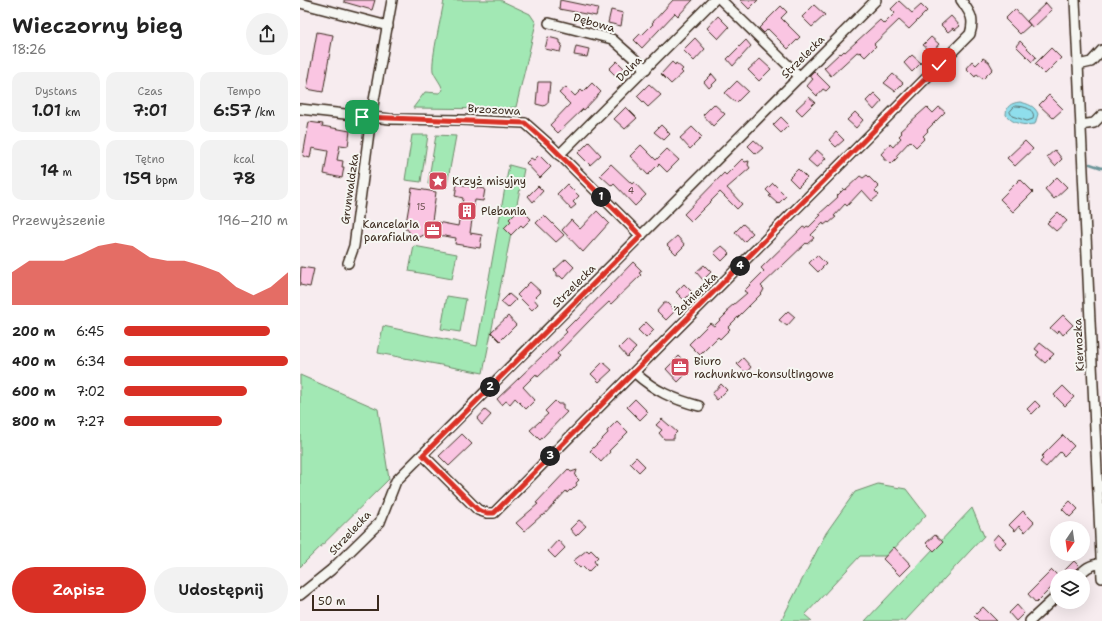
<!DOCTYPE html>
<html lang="pl">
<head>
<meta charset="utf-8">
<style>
  body { margin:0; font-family:"Shantell Sans",sans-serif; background:#f2f2f2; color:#222; height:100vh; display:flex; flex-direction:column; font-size:15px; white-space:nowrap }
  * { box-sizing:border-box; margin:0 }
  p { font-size:13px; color:#767676 }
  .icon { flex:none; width:22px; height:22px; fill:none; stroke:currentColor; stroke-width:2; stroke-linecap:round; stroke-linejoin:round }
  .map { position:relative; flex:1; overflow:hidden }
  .side { display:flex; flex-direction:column; background:#fff; width:300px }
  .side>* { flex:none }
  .needle { width:26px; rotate:193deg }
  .controls { position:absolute; left:750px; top:521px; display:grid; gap:8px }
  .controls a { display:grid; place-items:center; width:40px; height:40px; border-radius:50%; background:#fff; box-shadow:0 4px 16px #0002; font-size:20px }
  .scale { position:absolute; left:12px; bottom:10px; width:67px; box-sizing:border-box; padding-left:4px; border:2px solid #3b2a1e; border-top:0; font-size:11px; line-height:14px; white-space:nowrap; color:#3b2a1e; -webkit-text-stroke:3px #f6f6f2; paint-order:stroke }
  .pin { position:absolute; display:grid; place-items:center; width:34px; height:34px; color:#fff; margin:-17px; border-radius:8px; box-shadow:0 2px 6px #0006 }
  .km { position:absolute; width:20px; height:20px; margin:-10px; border-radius:50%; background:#222; color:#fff; font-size:11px; line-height:20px; text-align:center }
  .round { display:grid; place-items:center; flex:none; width:42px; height:42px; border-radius:21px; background:#f2f2f2 }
  .head { display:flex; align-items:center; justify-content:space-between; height:68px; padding:0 12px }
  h1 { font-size:22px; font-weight:600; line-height:30px }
  .metrics { display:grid; grid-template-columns:repeat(3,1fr); gap:6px; height:68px; padding:4px 12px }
  .metrics div { display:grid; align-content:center; border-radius:10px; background:#f2f2f2; text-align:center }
  .metrics b { font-size:17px; font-weight:600 }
  .metrics small { font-size:11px; font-weight:400 }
  .metrics p { font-size:11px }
  .chart { height:112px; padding:8px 12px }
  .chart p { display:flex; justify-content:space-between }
  .chart svg { width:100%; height:72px; margin-top:4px; fill:#d93025; opacity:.7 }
  .button { display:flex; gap:8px; margin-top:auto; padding:8px 12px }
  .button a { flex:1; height:46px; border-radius:24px; background:#d93025; color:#fff; font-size:16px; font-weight:600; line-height:46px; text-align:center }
  .button a+a { background:#f2f2f2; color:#222 }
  ul { padding:0 12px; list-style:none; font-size:13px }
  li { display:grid; grid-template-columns:64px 48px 1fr; align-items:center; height:30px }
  li i { height:10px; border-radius:5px; background:#d93025 }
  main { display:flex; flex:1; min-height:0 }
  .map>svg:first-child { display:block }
</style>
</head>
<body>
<main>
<section class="side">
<div class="head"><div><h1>Wieczorny bieg</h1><p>18:26</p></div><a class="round"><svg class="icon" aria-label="share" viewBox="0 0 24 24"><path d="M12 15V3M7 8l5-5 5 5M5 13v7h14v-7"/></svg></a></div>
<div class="metrics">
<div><p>Dystans</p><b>1.01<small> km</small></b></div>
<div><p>Czas</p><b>7:01</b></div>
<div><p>Tempo</p><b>6:57<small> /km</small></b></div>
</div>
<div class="metrics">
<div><b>14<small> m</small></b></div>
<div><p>Tętno</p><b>159<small> bpm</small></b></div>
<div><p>kcal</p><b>78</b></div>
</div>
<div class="chart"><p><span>Przewyższenie</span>196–210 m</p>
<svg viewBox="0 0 160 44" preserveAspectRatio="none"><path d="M0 44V24L10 17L20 17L30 17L40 13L50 8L60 6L70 8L80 15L90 17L100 17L110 20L120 24L130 33L140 38L150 33L160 24V44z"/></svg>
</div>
<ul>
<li><b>200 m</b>6:45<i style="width:89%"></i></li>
<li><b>400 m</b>6:34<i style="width:100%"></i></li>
<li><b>600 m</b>7:02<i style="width:75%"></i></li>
<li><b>800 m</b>7:27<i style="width:60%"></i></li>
</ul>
<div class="button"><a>Zapisz</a><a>Udostępnij</a></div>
</section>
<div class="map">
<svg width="802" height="621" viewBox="0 0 802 621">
  <rect width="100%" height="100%" fill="#f7ecef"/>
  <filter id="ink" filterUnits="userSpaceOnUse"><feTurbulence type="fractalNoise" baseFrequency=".025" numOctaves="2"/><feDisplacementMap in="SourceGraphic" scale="8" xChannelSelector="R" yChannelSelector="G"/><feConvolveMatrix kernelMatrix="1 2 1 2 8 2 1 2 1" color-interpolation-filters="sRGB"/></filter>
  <g filter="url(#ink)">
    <g fill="#a2e8b4" stroke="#6e8969">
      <path d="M 144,0 L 200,0 L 230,14 L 236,23 L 216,107 L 203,109 L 113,108 L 125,92 L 139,93 L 143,90 C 141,83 135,77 133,71 C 131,58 142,15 144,0 Z"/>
      <polygon points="112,135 128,135 121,182 105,180"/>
      <polygon points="136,135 156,136 147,185 144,187 128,184"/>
      <polygon points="209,165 224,169 183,373 78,353 83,326 177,346"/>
      <polygon points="114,246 157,254 152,279 109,271"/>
      <polygon points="147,296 166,299 160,332 141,329"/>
      <polygon points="0,375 78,409 89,479 0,567"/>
      <polygon points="578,484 606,489 626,515 587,556 560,556 505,615 512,621 481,621 526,533 555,492"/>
      <polygon points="672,508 684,536 605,621 565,621"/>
    </g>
    <path fill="#8fdeec" stroke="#6d969a" d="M 720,102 C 728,104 735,106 738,114 L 735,124 C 724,126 713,124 706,115 C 706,106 711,103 720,102 Z"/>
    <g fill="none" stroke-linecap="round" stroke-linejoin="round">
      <path stroke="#5d7270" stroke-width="1" d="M 715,106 C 724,106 736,109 733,119 L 727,121 L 712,116 L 710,112 Z"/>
      <polyline stroke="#6d969a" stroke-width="2.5" points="790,164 802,168"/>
    </g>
    <g fill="#fac5e2" stroke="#3b2a1e">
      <polygon points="44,0 75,0 72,10 44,2"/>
      <polygon points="260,0 298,8 296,16 259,9"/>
      <polygon points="373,0 393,0 378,16 375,13 342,48 334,40 340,34 342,35 353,24 352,23"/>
      <polygon points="440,0 458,0 449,9"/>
      <polygon points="599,1 612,13 621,5 627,11 609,29 599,20 574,44 576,46 565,57 560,52 559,53 557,52 531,76 524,68 540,53 541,54 544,51 545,52 580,20 584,24 595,13 591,9"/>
      <polygon points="746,3 752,10 733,28 727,21"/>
      <polygon points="514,5 525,15 512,27 502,17"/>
      <polygon points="481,6 487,12 481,18 500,37 488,49 468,29 464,33 459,28"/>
      <polygon points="715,9 730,25 720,34 705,19"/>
      <polygon points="311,10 323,13 321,26 308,23"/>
      <polygon points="418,16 429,27 418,39 407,28"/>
      <polygon points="651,16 660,26 655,30 653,28 648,32 641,25"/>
      <polygon points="17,32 33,35 23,92 7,89"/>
      <polygon points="248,37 260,40 260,43 262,44 260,52 245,49"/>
      <polygon points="631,37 639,44 632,52 623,45"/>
      <polygon points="395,38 405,49 394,61 383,50"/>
      <polygon points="446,40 451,46 433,66 427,59"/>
      <polygon points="720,41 736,57 732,62 716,46"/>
      <polygon points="276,46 289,49 287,57 274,55"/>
      <polygon points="751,48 761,58 745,74 735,64"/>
      <polygon points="612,55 621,63 612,72 604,63"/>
      <polygon points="683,58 689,62 693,69 683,79 677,74 675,77 666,68 672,61 676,65"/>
      <polygon points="460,59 471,69 459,81 448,70"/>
      <polygon points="317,61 324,68 320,72 326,80 323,83 309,69"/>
      <polygon points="372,62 375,65 376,63 383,69 381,71 383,73 371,84 361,74"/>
      <polygon points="514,71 530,87 526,91 523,89 517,96 507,86 513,79 509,76"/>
      <polygon points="412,74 417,80 409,88 404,82"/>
      <polygon points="593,74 603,83 595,91 584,83"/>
      <polygon points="437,81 448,91 436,103 425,93"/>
      <polygon points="238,82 250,82 248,103 244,106 236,104"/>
      <polygon points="292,83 301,92 284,110 283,109 258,133 250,125 270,104 259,93 266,87 275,96 281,90 283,92"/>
      <polygon points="349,84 361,95 348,107 337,96"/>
      <polygon points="574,93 582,101 574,110 566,101"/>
      <polygon points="749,95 763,109 753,118 739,105"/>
      <polygon points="509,97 515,102 502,115 496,109"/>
      <polygon points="414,104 425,114 413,126 403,115"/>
      <polygon points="326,107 337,118 325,129 314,119"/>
      <polygon points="627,107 633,113 639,107 645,112 627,130 628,131 623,136 625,138 616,147 610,141 596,156 598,157 591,164 587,160 584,160 584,157 581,154 590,144 593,147 601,138 599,136 602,133 600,131"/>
      <polygon points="555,112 563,120 556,128 547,120"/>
      <polygon points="481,117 489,125 481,133 473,125"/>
      <polygon points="9,122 23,124 22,126 50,131 48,146 40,145 37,160 43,161 42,167 44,167 42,178 24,174 28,151 12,148 10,158 3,156"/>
      <polygon points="361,125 370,134 364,140 354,132"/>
      <polygon points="392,127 402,137 390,149 380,138"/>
      <polygon points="536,132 544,140 536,147 529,140"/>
      <polygon points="454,140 463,148 456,154 448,146"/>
      <polygon points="725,141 733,149 715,166 707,158"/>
      <polygon points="289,142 301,155 290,165 278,153"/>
      <polygon points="341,145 356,160 367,149 379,160 367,172 359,164 348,175 330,156"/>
      <polygon points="517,150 526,158 518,167 516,167 508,160"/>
      <polygon points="755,150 762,159 755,166 747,157"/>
      <polygon points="239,155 251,167 240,178 226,163 231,158 234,160"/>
      <polygon points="442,159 445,162 449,161 448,165 450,168 427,188 442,204 437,209 420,192 391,221 384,214 424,173 426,175"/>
      <polygon points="311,164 332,184 334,182 346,195 335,206 314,184 312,186 300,175"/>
      <polygon points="498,169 507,178 498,187 489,178"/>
      <polygon points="567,175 579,187 575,191 579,195 572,201 562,190 547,206 545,204 534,216 536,217 529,223 528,222 524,225 523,223 511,235 514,238 507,244 506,243 461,286 464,289 462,293 428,327 430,329 420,339 418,337 400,355 389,344 410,323 414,326 428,312 427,310 447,293 444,291 464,271 461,268 503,227 505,228 507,226 509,227 521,215 519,214 538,197 537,196 544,189 545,190 560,176 563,178"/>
      <polygon points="757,177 767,187 754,199 745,189"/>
      <polygon points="720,179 733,192 713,212 700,199"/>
      <polygon points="473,183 486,196 478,204 469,196 471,195 466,190"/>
      <polygon points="157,184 185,189 183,201 175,200 170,233 182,235 180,248 155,244 156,238 127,233 120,237 112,236 107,229 105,229 112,188 136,192 132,221 158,226 163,198 155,196"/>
      <polygon points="267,184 279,196 273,202 276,205 271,209 257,194"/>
      <polygon points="238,186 243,191 233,202 228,196"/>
      <polygon points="222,210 231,219 223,227 221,225 211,235 204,228 211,221 209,219 217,211 219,213"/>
      <polygon points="297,211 309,223 283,252 262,230 271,220 280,229"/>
      <polygon points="758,212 767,221 756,231 747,223"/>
      <polygon points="244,215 264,235 256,242 236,223"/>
      <polygon points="443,224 453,233 444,242 435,232"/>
      <polygon points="377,236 385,245 376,254 367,245"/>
      <polygon points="422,246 430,253 422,261 414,253"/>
      <polygon points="517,255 526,264 518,272 509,263"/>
      <polygon points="266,259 274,267 263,279 260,276 257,276 257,273 254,270"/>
      <polygon points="333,262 342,271 339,273 341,275 311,304 309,302 291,319 257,354 260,356 238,377 236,374 223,387 235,400 226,409 215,398 210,404 206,401 202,405 197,399 267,332 265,330 275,320 276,321"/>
      <polygon points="404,265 411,272 403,280 396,272"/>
      <polygon points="1,267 14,269 10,287 0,285"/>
      <polygon points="230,282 241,292 234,299 238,304 232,310 217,295"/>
      <polygon points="384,284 392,292 384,300 376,292"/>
      <polygon points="209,294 216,300 208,308 201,302"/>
      <polygon points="364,303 367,303 375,311 366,320 357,311"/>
      <polygon points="488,311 495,317 487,326 479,320"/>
      <polygon points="763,315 773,325 763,335 759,330 756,333 750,328"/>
      <polygon points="208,316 216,325 200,341 191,332"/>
      <polygon points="346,322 354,330 346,338 338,330"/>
      <polygon points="327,340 336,348 327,357 319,348"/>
      <polygon points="740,343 754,354 745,363 736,355 739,352 735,349"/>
      <polygon points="379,356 387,364 381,369 386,374 378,382 366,369"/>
      <polygon points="443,358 451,367 446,373 437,364"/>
      <polygon points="303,362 312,370 299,382 291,374"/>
      <polygon points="421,384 427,390 417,400 412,394"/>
      <polygon points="763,386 774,397 765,406 754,395"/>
      <polygon points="335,399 348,412 340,420 327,407"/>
      <polygon points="255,401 258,404 263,404 263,409 267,412 240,440 230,430 248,414 245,411"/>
      <polygon points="735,401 740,406 732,414 727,409"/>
      <polygon points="185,410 191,415 182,425 177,419"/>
      <polygon points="362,419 377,432 374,435 374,439 364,439 359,433 362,430 356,425"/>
      <polygon points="317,421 328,432 309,451 310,452 301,462 290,451 308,433 307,431"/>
      <polygon points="162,434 172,444 149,466 139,456"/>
      <polygon points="763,435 774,446 764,456 760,452 746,467 740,462 743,459 741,457"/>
      <polygon points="336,457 345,466 339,472 330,463"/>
      <polygon points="268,469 271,472 277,470 275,476 279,480 276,483 277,485 271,491 270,490 267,493 266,491 243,516 242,515 224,531 216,523 238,504 236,503"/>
      <polygon points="770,501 778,509 770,517 762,509"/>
      <polygon points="723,511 734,522 725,532 719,526 715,531 709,525"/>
      <polygon points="279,520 286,526 276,536 270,529"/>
      <polygon points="698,534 706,542 699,549 692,541"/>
      <polygon points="635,535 643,542 634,551 626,543"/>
      <polygon points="258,540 265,548 255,558 248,551"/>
      <polygon points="594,547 611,565 600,576 583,559"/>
      <polygon points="287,550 289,552 291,550 298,557 294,561 296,564 288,572 282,566 280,568 273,561"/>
      <polygon points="774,561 779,566 769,576 759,576"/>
      <polygon points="752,570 757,575 757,590 753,586 736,603 728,594"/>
      <polygon points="717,605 724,613 716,621 709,613"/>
      <polygon points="683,607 697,621 679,621 674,616"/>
    </g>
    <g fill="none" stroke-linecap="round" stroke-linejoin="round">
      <defs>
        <g id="minor">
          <polyline points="421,0 500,77"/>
          <polyline points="775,0 802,578"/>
          <polyline points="0,3 88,26"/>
          <polyline points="249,23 312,39 346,69"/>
          <polyline points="778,65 791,62 802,50"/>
          <polyline points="0,109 90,119 162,120 225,123 251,146 341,236"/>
          <polyline points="781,125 794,123 802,115"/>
          <polyline points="259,155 414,0"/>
          <polyline points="48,263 54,246 71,117 92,0"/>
          <path d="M 335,373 C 355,391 373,399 399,406"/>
          <path d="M 123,455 L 178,510 L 187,513 L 194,513 L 670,34 C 675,18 670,13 661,0"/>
          <path d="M 778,576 C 785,569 790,564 801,564"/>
          <polyline points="0,595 31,570 80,522 96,481 576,0"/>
          <polyline points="730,621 757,596"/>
        </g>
      </defs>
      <use href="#minor" stroke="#3b2a1e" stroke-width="12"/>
      <use href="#minor" stroke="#f6f6f2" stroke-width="9"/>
    </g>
  </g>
  <g fill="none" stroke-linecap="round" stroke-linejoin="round" filter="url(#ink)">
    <defs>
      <polyline id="route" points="62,117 225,123 251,146 341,236 123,455 178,510 187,513 194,513 639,65"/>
    </defs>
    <use href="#route" stroke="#fff" stroke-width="8"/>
    <use href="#route" stroke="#d93025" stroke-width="5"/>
  </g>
  <defs>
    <symbol id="sight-square" viewBox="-11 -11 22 22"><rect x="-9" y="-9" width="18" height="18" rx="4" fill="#d1495b" stroke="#f6f6f2"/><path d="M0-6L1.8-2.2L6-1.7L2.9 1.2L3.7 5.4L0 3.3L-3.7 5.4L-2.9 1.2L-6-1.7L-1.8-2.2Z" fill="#fff"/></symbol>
    <symbol id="building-square" viewBox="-11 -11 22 22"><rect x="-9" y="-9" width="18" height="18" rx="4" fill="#d1495b" stroke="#f6f6f2"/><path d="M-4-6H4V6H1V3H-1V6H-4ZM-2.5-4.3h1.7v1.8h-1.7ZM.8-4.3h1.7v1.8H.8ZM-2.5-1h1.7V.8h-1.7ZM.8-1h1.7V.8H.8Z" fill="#fff"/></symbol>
    <symbol id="office-square" viewBox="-11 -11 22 22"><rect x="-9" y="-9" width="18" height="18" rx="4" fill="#d1495b" stroke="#f6f6f2"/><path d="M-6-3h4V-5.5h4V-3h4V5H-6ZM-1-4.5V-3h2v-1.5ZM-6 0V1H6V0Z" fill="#fff"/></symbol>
  </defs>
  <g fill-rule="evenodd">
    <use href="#sight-square" x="127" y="170" width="22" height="22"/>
    <use href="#building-square" x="156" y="200" width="22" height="22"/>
    <use href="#office-square" x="122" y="219" width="22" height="22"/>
    <use href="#office-square" x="369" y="356" width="22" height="22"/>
  </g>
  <g text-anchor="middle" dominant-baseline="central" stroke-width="4" stroke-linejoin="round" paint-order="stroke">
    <g font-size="9" fill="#6b514f">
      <text x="331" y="191">4</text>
      <text x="121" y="207">15</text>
    </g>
    <g font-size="11" fill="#3b2a1e" stroke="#f6f6f2">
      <text transform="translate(294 23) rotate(16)">Dębowa</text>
      <text transform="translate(503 57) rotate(-45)">Strzelecka</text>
      <text transform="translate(329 69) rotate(-45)">Dolna</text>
      <text transform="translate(194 110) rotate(3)">Brzozowa</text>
      <text transform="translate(50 189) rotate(-82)">Grunwaldzka</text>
      <text transform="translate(274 286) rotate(-45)">Strzelecka</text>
      <text transform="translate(396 294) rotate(-45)">Żołnierska</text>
      <text transform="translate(779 345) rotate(-93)">Kiernozka</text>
      <text transform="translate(50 533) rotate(-47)">Strzelecka</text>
    </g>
    <g font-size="11" fill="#3b2a1e" stroke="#f6f6f2" text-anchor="start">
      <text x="152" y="181">Krzyż misyjny</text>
      <text x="181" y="211">Plebania</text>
      <text x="119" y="224" text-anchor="end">Kancelaria<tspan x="119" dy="13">parafialna</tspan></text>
      <text x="394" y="361">Biuro<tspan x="394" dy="13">rachunkwo-konsultingowe</tspan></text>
    </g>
  </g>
</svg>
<div class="controls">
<a><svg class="needle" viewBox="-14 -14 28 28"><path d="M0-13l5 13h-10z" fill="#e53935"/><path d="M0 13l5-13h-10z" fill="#767676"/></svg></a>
<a><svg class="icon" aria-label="layers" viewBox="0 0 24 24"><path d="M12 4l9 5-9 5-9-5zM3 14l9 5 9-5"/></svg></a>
</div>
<div class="scale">50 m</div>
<div class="pin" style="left:62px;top:117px;background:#1e9e55"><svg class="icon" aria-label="arrive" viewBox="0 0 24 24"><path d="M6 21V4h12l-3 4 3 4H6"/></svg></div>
<div class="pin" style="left:639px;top:65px;background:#d93025"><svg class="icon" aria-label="check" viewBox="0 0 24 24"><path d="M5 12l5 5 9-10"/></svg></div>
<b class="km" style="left:301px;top:197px">1</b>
<b class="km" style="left:190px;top:387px">2</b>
<b class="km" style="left:250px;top:456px">3</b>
<b class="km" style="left:440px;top:266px">4</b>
</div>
</main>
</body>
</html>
